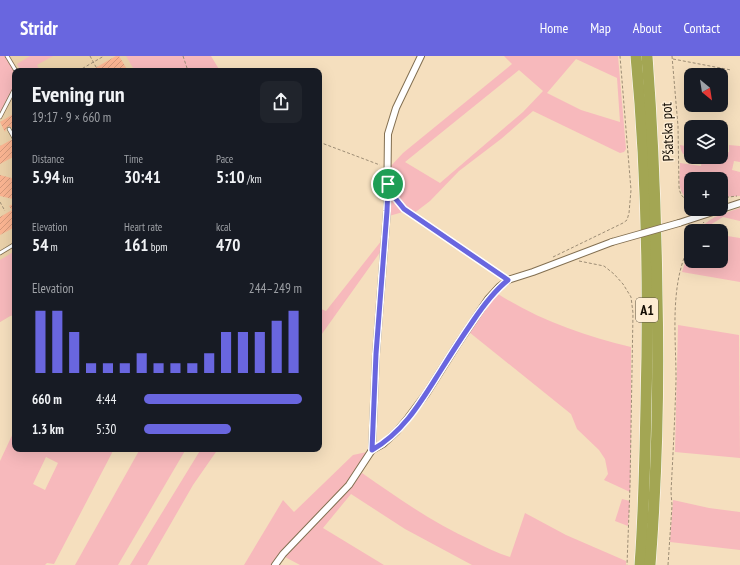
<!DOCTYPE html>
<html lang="en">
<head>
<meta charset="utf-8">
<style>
  body { margin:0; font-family:"PT Sans Narrow",sans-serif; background:#20242c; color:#f1f3f6; height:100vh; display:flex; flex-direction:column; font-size:15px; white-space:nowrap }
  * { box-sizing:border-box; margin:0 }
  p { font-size:13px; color:#9ea1a6 }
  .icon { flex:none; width:22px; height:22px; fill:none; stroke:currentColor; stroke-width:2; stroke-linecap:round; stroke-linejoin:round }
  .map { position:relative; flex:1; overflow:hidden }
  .drawer { position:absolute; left:12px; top:12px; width:310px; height:384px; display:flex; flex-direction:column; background:#171b24; border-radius:8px; box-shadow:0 4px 16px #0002 }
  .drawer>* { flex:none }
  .needle { width:26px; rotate:150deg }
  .buttons { position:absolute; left:684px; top:12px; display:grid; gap:8px }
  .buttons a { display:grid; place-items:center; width:44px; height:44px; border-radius:8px; background:#171b24; box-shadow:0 4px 16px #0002; font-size:20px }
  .pin { position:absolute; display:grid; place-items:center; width:34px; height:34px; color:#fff; margin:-17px; border:2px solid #fff; border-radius:50%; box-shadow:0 1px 4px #0007 }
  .round { display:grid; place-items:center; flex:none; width:42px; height:42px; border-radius:8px; background:#20242c }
  .summary { display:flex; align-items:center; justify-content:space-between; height:68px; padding:0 20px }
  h1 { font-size:22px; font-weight:700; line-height:30px }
  .figures { display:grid; grid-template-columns:repeat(3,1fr); gap:6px; height:68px; padding:4px 20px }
  .figures div { display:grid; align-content:center }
  .figures b { font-size:17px; font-weight:700 }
  .figures small { font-size:11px; font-weight:400 }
  .figures p { font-size:11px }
  .chart { height:112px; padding:8px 20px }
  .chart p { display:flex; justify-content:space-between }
  .chart svg { width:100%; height:72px; margin-top:4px; stroke:#6966df; stroke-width:6 }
  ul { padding:0 20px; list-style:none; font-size:13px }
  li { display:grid; grid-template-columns:64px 48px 1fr; align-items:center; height:30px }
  li i { height:10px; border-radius:5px; background:#6966df }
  header { display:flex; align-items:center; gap:24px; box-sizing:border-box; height:56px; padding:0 20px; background:#6966df; color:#fff }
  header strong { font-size:19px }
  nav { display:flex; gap:22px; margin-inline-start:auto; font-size:14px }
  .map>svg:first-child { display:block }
</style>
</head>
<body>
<header>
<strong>Stridr</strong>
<nav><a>Home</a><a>Map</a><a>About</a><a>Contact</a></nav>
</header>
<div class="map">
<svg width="740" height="509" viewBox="0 0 740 509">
  <defs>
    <pattern id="building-hatch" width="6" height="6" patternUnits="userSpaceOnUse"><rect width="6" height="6" fill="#fbb592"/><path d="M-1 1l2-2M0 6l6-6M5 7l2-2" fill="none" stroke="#d69a7c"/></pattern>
  </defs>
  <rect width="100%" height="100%" fill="#f5dfbe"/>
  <polygon fill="#ebd2aa" points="0,0 210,0 219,15 15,15 15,257 0,266"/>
  <g fill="#f7b9bc" fill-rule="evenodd">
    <polygon points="0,0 5,0 15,17 15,28 0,57"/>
    <polygon points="30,0 53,0 37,9 40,15 21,15 17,8"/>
    <polygon points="126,0 211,0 220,15 135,15"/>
    <path d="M 504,0 L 618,0 L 626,93 L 624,96 L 620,97 L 533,55 L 501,83 L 459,115 L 430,145 L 413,158 L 403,150 L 390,130 L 390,111 L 403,97 L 512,8 ZM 576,3 L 617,22 L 620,66 L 581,54 L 547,37 ZM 519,14 L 543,35 L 523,56 L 440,127 L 405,106 Z"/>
    <polygon points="680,89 691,91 691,99 683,98 681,94"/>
    <path d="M 729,89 L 740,90 L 740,106 L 734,105 L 732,114 L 740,116 L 740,140 L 721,141 L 721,123 L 691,123 L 691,129 L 689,129 L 689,131 L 684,130 L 684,138 L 691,139 L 691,144 C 676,139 680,121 680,107 L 701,110 L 702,101 L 721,101 L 721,96 L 726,97 L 729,96 Z"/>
    <polygon points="390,137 402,153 403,156 389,160"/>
    <path d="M 740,152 L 740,165 L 723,161 L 710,169 L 704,175 L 699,175 C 709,160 724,158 740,152 Z"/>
    <polygon points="721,179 740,182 740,226 682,216 687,200 691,191 691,205 721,205"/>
    <polygon points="382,184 381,195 319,282 319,252 326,255"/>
    <polygon points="15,195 15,259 10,260 0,266 0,204"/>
    <path d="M 498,238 C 539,264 584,280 631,291 L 631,387 L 630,436 L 604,424 L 608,418 L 605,403 L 599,394 L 577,373 L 571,358 L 469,276 L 492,244 Z"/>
    <polygon points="678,269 739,279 740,402 675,396"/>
    <path d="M 15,373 L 15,393 L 114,393 L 54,508 L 47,507 L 45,509 L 0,509 L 0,405 ZM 46,401 L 58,407 L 45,434 L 33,428 Z"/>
    <polygon points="140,393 186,393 118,509 75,509"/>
    <polygon points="201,393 218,393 193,429 147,509 130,509"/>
    <polygon points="367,396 363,405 354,419 271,509 244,509 283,444 294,456 353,399"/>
    <path d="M 362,417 C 398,442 433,467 473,485 C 485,491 497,497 510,501 L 525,457 L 566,479 L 626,505 L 626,509 L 472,509 L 405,473 L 351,438 L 323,472 L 384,509 L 300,509 L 285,501 L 342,441 Z"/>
    <polygon points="622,443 630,445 628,470 615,465"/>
    <polygon points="673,444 709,452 740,456 740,494 670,486"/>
  </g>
  <g fill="url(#building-hatch)">
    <polygon points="116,0 119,0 128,15 90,15"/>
    <polygon points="15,57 15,70 12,72 9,70 7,71 5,76 0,66"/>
    <polygon points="11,84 15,85 15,100 0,108 0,90"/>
    <polygon points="0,119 15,123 15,135 13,143 0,140"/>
    <polygon points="15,147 15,171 0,179 0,161 12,154 9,150"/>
  </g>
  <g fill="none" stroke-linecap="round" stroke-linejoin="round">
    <defs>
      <g id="lane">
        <polyline points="7,0 16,15"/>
        <polyline points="47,15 48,15"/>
        <polyline points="0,61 15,32"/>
        <polyline points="9,73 14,82"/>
        <polyline points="0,197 15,188"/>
      </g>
      <g id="street">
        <polyline points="679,167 740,147"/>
        <polyline points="372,394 383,388 397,375 408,362 426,338 457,289 488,243 499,231 508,224 533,216 612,186"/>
        <polyline points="275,509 283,498 349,429 372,394 376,298 387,155 388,78 396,52 421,0"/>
      </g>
      <g id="highway">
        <path d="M 636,0 C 647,116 649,232 646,348 C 645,402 644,456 640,509"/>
        <path d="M 647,0 C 653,80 656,160 657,239 C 659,329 657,419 650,509"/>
      </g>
    </defs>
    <use href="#lane" stroke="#826f51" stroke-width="4.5"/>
    <use href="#street" stroke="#826f51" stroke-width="8"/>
    <use href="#highway" stroke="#fff" stroke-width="12"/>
    <g stroke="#9d8d75" stroke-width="1" stroke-dasharray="3 2" stroke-linecap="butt">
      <polyline points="90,0 96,11"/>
      <polyline points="183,0 188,15"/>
      <path d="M 672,0 L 678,70 L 679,131 C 680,139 683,143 691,145"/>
      <polyline points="673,3 731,14"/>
      <polyline points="78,15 104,0"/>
      <polyline points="319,86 380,109"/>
      <polyline points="394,141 404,153 413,160 503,220"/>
      <polyline points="721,142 737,140"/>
      <polyline points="0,146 5,155"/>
      <polyline points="697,175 704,166"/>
      <polyline points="553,201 623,167 627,164 629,157 631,134 620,0"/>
      <polyline points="579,205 604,210 614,218 623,228 631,241 633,257 630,430 627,509"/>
      <path d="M 668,509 L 672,450 L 671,436 C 673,398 675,361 676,323 C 676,278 669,227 691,186"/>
    </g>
    <use href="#lane" stroke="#fff" stroke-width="3"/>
    <use href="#street" stroke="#fff" stroke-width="6"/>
    <use href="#highway" stroke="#a3a653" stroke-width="11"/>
    <defs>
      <polyline id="street-bridge" points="612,186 679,167"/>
    </defs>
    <use href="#street-bridge" stroke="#826f51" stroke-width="8" stroke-linecap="butt"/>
    <use href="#street-bridge" stroke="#fff" stroke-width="6"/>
  </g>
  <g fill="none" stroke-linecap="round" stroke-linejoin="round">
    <defs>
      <path id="route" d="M 388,128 L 395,142 L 404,153 L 508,224 C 493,236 483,250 473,265 C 462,281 451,298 441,314 C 422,344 404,376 372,394 L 376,298 L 387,155 Z"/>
    </defs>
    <use href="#route" stroke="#fff" stroke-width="8"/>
    <use href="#route" stroke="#6966df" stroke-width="5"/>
  </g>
  <g text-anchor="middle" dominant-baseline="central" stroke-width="3" stroke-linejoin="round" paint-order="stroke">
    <rect fill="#feedd3" stroke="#5a5041" stroke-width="1" x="636" y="242" width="22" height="24" rx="3"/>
    <g font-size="14" font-weight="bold" fill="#130c03">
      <text x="647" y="254">A1</text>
    </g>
    <g font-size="15" fill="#130c03" stroke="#feedd3">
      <text transform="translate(667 76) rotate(-92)">Pšatska pot</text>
    </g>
  </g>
</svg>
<div class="buttons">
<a><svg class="needle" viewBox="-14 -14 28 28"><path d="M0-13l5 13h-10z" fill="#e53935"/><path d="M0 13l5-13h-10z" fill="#9ea1a6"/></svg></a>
<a><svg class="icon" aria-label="layers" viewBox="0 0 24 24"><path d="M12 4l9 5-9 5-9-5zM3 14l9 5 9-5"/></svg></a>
<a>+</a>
<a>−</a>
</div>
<div class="pin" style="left:388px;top:128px;background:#1e9e55"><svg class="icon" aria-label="arrive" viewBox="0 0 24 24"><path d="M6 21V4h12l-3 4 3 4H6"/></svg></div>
<section class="drawer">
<div class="summary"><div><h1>Evening run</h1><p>19:17 · 9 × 660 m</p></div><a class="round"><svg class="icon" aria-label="share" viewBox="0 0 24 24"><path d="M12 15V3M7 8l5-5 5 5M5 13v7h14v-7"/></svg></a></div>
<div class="figures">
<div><p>Distance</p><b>5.94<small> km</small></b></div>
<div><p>Time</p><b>30:41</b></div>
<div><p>Pace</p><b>5:10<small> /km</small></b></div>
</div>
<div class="figures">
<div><p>Elevation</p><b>54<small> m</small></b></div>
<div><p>Heart rate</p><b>161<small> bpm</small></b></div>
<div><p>kcal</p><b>470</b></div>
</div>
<div class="chart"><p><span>Elevation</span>244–249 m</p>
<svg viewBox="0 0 160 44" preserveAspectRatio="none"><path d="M5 44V6M15 44V6M25 44V19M35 44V38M45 44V38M55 44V38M65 44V32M75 44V38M85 44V38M95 44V38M105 44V32M115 44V19M125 44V19M135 44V19M145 44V12M155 44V6"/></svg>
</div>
<ul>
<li><b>660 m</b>4:44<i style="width:100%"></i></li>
<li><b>1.3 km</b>5:30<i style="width:55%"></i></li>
</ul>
</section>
</div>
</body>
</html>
